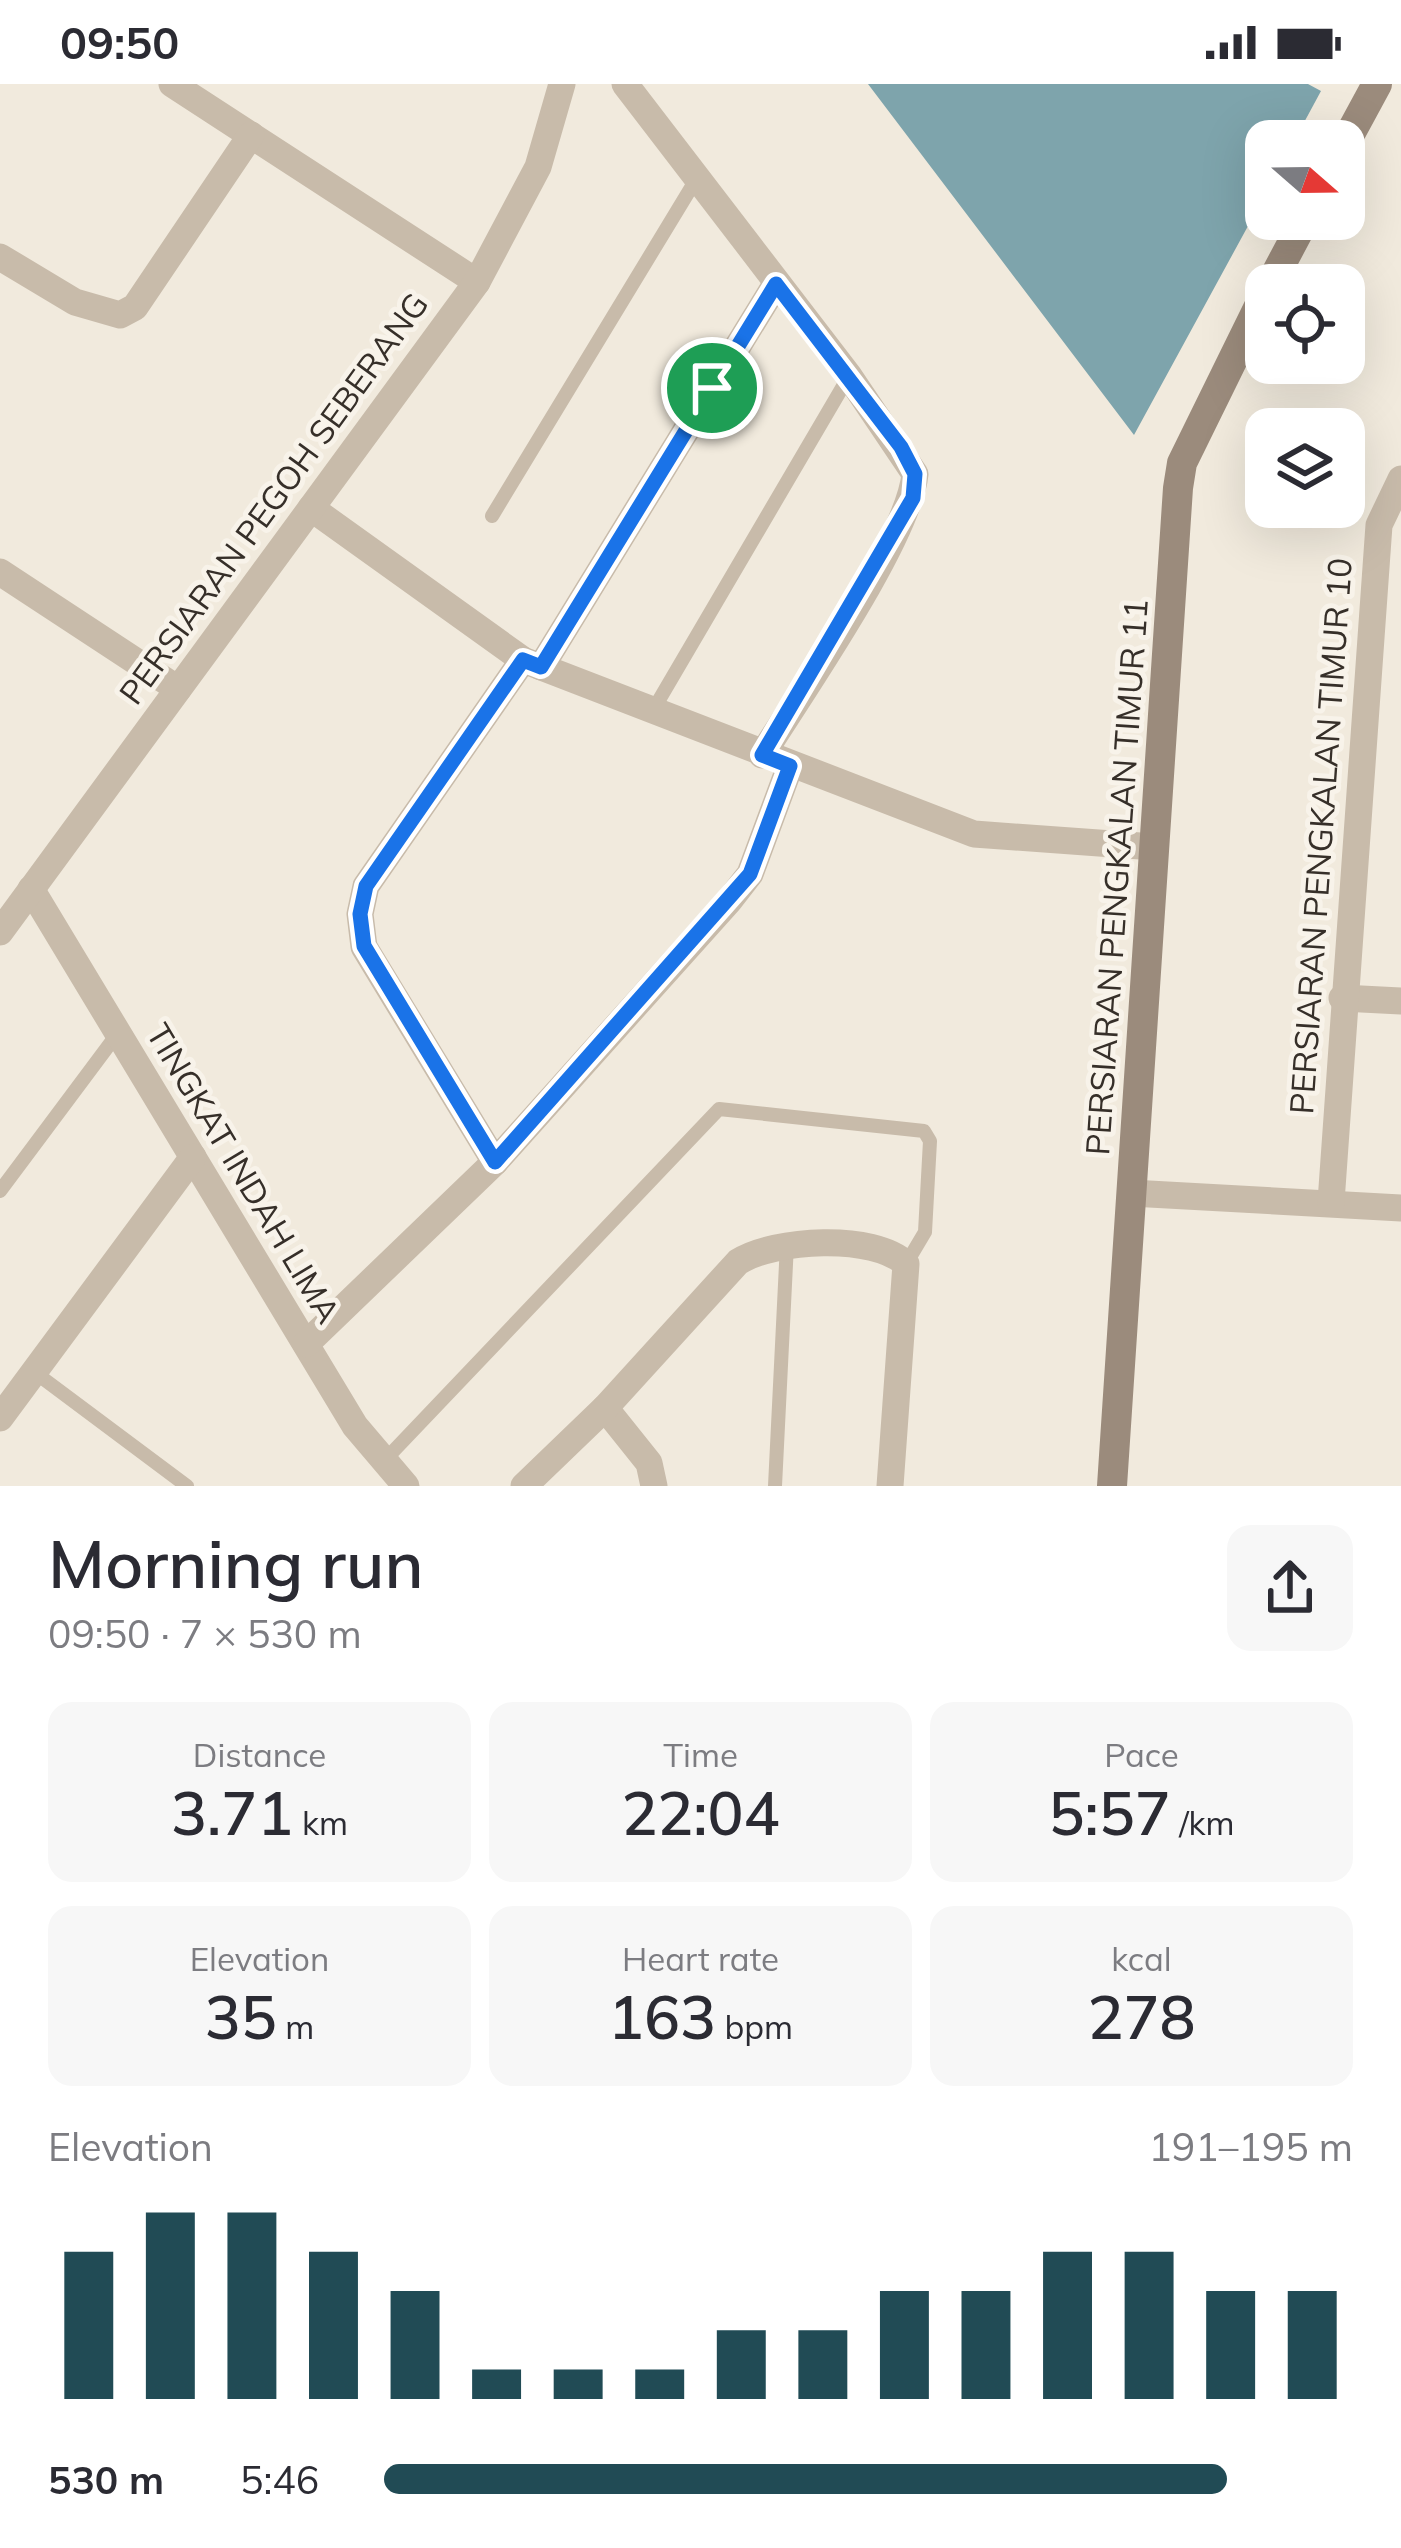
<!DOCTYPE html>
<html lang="en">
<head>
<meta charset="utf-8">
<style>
  body { margin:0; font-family:Mulish,sans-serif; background:#f7f7f7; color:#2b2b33; height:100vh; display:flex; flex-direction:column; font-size:45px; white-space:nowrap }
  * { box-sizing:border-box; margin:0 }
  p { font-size:39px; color:#7c7c81 }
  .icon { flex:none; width:66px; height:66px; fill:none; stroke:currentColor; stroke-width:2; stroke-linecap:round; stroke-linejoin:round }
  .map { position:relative; height:1402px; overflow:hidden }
  .panel { display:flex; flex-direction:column; background:#fff; flex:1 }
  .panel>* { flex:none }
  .needle { width:78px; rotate:110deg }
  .controls { position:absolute; left:1245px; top:36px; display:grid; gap:24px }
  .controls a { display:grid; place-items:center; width:120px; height:120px; border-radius:24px; background:#fff; box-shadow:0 12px 48px #0002; font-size:60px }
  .pin { position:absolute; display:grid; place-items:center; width:102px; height:102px; color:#fff; margin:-51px; border:6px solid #fff; border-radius:50%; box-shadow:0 3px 12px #0007 }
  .round { display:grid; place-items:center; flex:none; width:126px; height:126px; border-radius:24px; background:#f7f7f7 }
  .head { display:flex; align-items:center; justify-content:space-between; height:204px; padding:0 48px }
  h1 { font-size:66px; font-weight:600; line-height:90px }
  .stats { display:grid; grid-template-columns:repeat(3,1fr); gap:18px; height:204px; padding:12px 48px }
  .stats div { display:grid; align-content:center; border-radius:24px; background:#f7f7f7; text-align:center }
  .stats b { font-size:60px; font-weight:600 }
  .stats small { font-size:33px; font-weight:400 }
  .stats p { font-size:33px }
  .chart { height:336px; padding:24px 48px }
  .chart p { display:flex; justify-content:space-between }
  .chart svg { width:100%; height:216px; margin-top:12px; stroke:#214b55; stroke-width:6 }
  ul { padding:0 48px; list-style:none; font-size:39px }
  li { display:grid; grid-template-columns:192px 144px 1fr; align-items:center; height:90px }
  li i { height:30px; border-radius:15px; background:#214b55 }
  .status { display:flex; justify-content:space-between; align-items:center; height:84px; padding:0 60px; background:#fff; direction:ltr }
  .status svg { height:33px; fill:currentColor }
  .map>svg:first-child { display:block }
</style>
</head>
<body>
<div class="status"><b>09:50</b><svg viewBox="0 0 49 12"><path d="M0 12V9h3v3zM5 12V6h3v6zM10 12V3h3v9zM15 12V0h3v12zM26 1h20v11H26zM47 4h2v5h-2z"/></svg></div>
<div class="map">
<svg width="1401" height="1402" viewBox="0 0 1401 1402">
  <rect width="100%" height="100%" fill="#f1eadd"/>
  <polygon fill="#7ea4ac" points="868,0 1308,0 1321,7 1294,57 1266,57 1266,109 1134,351"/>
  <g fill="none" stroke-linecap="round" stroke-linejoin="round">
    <g stroke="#c8bbaa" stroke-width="14">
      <polyline points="492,432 697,94"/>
      <polyline points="652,628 849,292"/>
      <polyline points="0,1107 118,949"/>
      <polyline points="33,1287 187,1402"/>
      <polyline points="383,1378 719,1025 924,1047 930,1057 925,1148 906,1180"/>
      <polyline points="775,1402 787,1160"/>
    </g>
    <g stroke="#c8bbaa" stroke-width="27">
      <polyline points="172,0 477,198"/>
      <path d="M 625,0 L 849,292 L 915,390 C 909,454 800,610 762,671"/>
      <polyline points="0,173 75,218 120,231 135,223 251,51"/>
      <polyline points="311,424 523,576 974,750 1154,763"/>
      <polyline points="0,488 178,605"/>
      <polyline points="541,583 776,200"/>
      <polyline points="31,805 355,1342 406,1402"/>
      <polyline points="0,848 477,198 538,83 562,0"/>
      <polyline points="1342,914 1401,917"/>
      <polyline points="495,1078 364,863 360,830 366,802 523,576"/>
      <polyline points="1131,1109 1401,1124"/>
      <polyline points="1331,1118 1379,441 1401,395"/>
      <polyline points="306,1260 495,1078 729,817 750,790 790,682"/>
      <polyline points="605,1324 649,1379 654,1402"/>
      <polyline points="0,1334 193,1073"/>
      <path d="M 524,1402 L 605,1324 L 738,1178 C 774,1155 874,1149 906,1180 L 890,1402"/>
    </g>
    <g stroke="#9b8b7c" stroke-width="30">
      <polyline points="1344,61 1377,0"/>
      <polyline points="1270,201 1305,135"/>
      <polyline points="1112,1402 1178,404 1182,379 1266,208"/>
    </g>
  </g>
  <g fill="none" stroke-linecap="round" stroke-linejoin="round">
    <defs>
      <polygon id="route" points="776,200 901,363 915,390 913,414 762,671 790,682 750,790 495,1078 364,862 360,830 366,802 523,576 541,583"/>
    </defs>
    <use href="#route" stroke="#fff" stroke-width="24"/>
    <use href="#route" stroke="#1a73e8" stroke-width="15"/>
  </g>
  <g text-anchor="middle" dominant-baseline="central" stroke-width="10" stroke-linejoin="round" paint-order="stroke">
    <g font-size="33" fill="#362f29" stroke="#f8f3ea">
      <text transform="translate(273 414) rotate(-54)">PERSIARAN PEGOH SEBERANG</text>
      <text transform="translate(1320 752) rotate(-86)">PERSIARAN PENGKALAN TIMUR 10</text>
      <text transform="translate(1116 793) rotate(-86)">PERSIARAN PENGKALAN TIMUR 11</text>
      <text transform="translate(244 1089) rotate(59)">TINGKAT INDAH LIMA</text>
    </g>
  </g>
</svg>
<div class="controls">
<a><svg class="needle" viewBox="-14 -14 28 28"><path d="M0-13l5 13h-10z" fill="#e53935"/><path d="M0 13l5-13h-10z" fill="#7c7c81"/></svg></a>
<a><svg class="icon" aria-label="locate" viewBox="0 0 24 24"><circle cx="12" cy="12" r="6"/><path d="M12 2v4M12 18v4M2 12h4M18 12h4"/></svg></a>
<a><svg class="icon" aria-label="layers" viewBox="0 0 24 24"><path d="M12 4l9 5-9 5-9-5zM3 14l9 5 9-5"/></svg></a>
</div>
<div class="pin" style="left:712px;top:304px;background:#1e9e55"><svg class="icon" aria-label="arrive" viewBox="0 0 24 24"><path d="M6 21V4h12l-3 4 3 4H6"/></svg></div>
</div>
<section class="panel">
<div class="head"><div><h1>Morning run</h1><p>09:50 · 7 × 530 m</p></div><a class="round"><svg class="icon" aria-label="share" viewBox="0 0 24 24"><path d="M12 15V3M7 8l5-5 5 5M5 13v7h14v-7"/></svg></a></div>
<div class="stats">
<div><p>Distance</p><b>3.71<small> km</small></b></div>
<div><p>Time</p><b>22:04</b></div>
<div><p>Pace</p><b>5:57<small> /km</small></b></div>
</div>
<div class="stats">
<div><p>Elevation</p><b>35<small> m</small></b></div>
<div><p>Heart rate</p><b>163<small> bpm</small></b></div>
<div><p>kcal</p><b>278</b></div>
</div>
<div class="chart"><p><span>Elevation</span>191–195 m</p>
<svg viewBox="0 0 160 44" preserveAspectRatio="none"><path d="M5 44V14M15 44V6M25 44V6M35 44V14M45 44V22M55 44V38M65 44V38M75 44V38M85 44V30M95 44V30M105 44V22M115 44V22M125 44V14M135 44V14M145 44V22M155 44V22"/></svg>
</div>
<ul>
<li><b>530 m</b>5:46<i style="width:87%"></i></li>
</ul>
</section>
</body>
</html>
